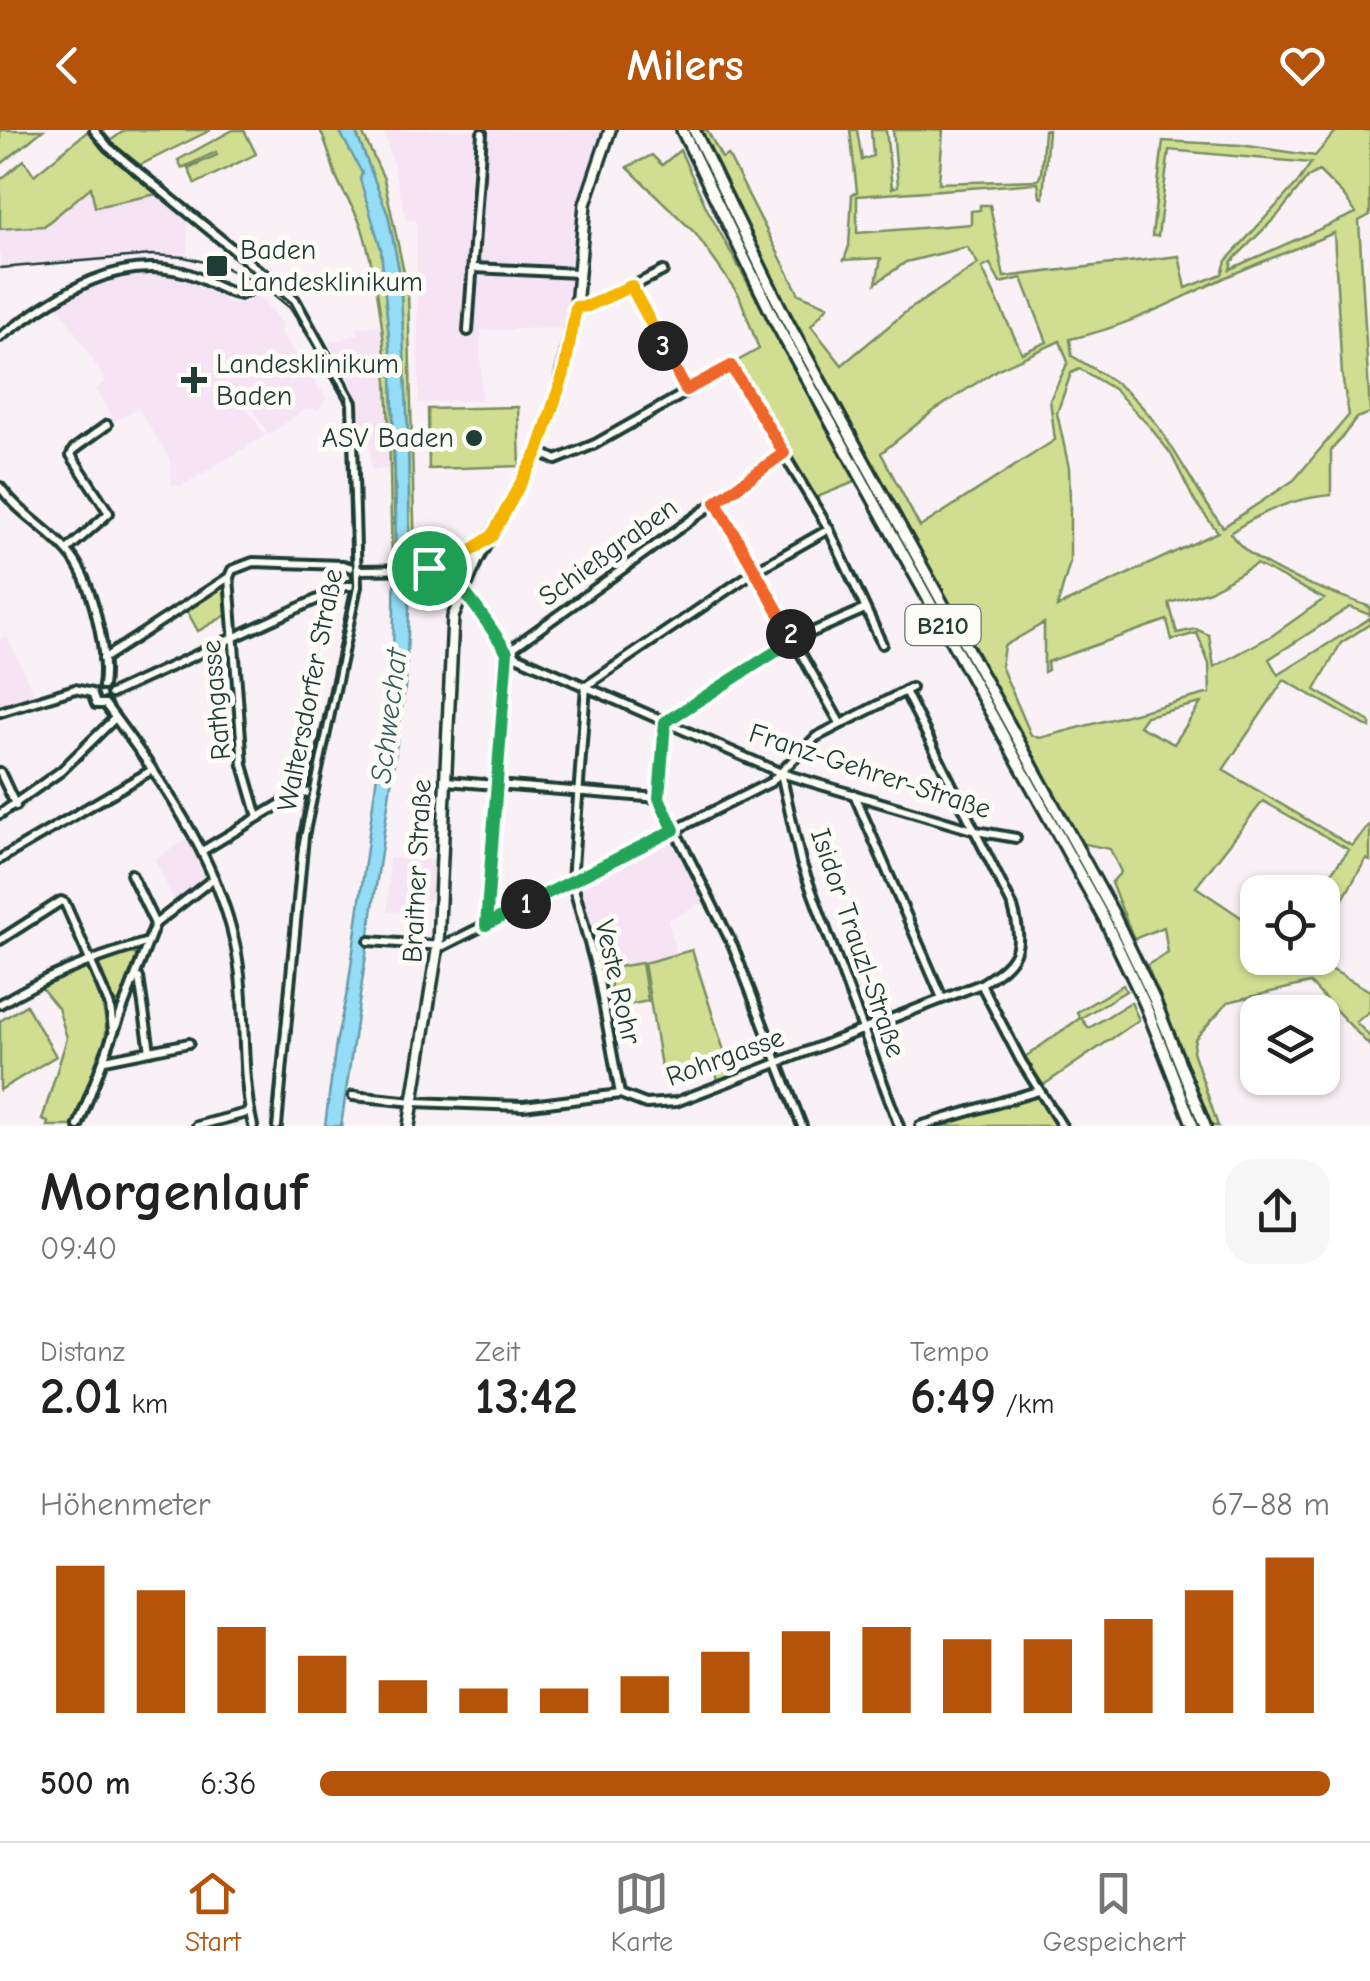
<!DOCTYPE html>
<html lang="de">
<head>
<meta charset="utf-8">
<style>
  body { margin:0; font-family:"Comic Neue",sans-serif; background:#f6f6f6; color:#222; height:100vh; display:flex; flex-direction:column; font-size:38px; white-space:nowrap }
  * { box-sizing:border-box; margin:0 }
  p { font-size:32px; color:#767676 }
  .icon { flex:none; width:55px; height:55px; fill:none; stroke:currentColor; stroke-width:2; stroke-linecap:round; stroke-linejoin:round }
  .map { position:relative; height:996px; overflow:hidden }
  .sheet { display:flex; flex-direction:column; background:#fff; flex:1 }
  .sheet>* { flex:none }
  .fabs { position:absolute; left:1240px; top:745px; display:grid; gap:20px }
  .fabs a { display:grid; place-items:center; width:100px; height:100px; border-radius:20px; background:#fff; box-shadow:0 2px 8px #0004; font-size:50px }
  .pin { position:absolute; display:grid; place-items:center; width:85px; height:85px; color:#fff; margin:-42px; border:5px solid #fff; border-radius:50%; box-shadow:0 2px 10px #0007 }
  .km { position:absolute; width:50px; height:50px; margin:-25px; border-radius:50%; background:#222; color:#fff; font-size:28px; line-height:50px; text-align:center }
  .round { display:grid; place-items:center; flex:none; width:105px; height:105px; border-radius:30px; background:#f6f6f6 }
  .headline { display:flex; align-items:center; justify-content:space-between; height:170px; padding:0 40px }
  h1 { font-size:55px; font-weight:600; line-height:75px }
  .metrics { display:grid; grid-template-columns:repeat(3,1fr); gap:15px; height:170px; padding:10px 40px }
  .metrics div { display:grid; align-content:center }
  .metrics b { font-size:50px; font-weight:600 }
  .metrics small { font-size:28px; font-weight:400 }
  .metrics p { font-size:28px }
  .chart { height:280px; padding:20px 40px }
  .chart p { display:flex; justify-content:space-between }
  .chart svg { width:100%; height:180px; margin-top:10px; stroke:#b45309; stroke-width:6 }
  ul { padding:0 40px; list-style:none; font-size:32px }
  li { display:grid; grid-template-columns:160px 120px 1fr; align-items:center; height:75px }
  li i { height:25px; border-radius:12px; background:#b45309 }
  header { display:flex; justify-content:space-between; align-items:center; height:130px; padding:0 40px; background:#b45309; color:#fff; font-size:45px; font-weight:600 }
  .dock { display:flex; justify-content:space-around; align-items:center; height:140px; border-top:2px solid #e0e0e0; background:#fff; font-size:28px; color:#767676 }
  .dock a { display:grid; justify-items:center; gap:5px }
  .dock .on { color:#b45309 }
  .map>svg:first-child { display:block }
</style>
</head>
<body>
<header><svg class="icon" aria-label="back" viewBox="0 0 24 24"><path d="M15 5l-7 7 7 7"/></svg>Milers<svg class="icon" aria-label="heart" viewBox="0 0 24 24"><path d="M12 20l-8-8c-3-5 5-10 8-4 3-6 11-1 8 4z"/></svg></header>
<div class="map">
<svg width="1370" height="996" viewBox="0 0 1370 996">
  <rect width="100%" height="100%" fill="#faf1f6"/>
  <filter id="ink" filterUnits="userSpaceOnUse"><feTurbulence type="fractalNoise" baseFrequency=".01" numOctaves="2"/><feDisplacementMap in="SourceGraphic" scale="20" xChannelSelector="R" yChannelSelector="G"/><feConvolveMatrix kernelMatrix="1 2 1 2 8 2 1 2 1" color-interpolation-filters="sRGB"/></filter>
  <g filter="url(#ink)">
    <g fill="#f6e4f4">
      <polygon points="384,0 603,0 578,69 566,198 481,200 481,270 419,273 416,90 407,90"/>
      <polygon points="91,57 95,77 157,64 188,92 187,123 0,136 0,99 44,96"/>
      <polygon points="157,143 180,147 234,174 246,172 257,163 281,193 281,203 326,267 319,280 306,279 268,305 252,278 254,269 246,275 265,306 182,356 171,355 171,332 138,278 115,291 95,259 106,252 65,186 55,175 93,152 115,146"/>
      <polygon points="380,195 387,279 389,339 371,339 370,304 357,304 356,268 351,252 329,213 358,204 358,198"/>
      <polygon points="7,506 35,566 0,578 0,509"/>
      <polygon points="671,707 703,772 668,791 677,825 604,839 578,756"/>
      <polygon points="189,708 206,745 176,773 154,729"/>
      <polygon points="389,728 437,730 436,770 411,769 410,776 402,776 401,781 388,782"/>
    </g>
    <g fill="#d1de91" stroke="#788e62" stroke-width="2.5" fill-rule="evenodd">
      <polygon points="0,0 43,0 0,35"/>
      <polygon points="125,0 211,0 140,35 110,11"/>
      <polygon points="233,0 244,0 256,24 195,54 188,38 217,25 216,22 182,38 178,30"/>
      <path d="M 320,0 L 339,0 L 363,43 L 381,119 L 392,241 L 395,427 L 392,427 C 388,320 394,202 362,98 C 356,79 341,62 335,43 C 330,28 328,16 320,0 Z"/>
      <polygon points="355,0 361,0 384,49 408,161 415,427 410,427 408,303 400,145 388,85"/>
      <path d="M 702,0 L 707,0 L 722,28 L 728,25 L 799,164 L 828,176 L 811,196 L 842,235 L 907,181 L 978,134 L 967,117 L 906,132 L 876,153 L 881,128 L 844,130 L 849,116 L 852,64 L 857,62 L 850,0 L 857,0 L 862,30 L 873,26 L 871,0 L 886,0 L 892,58 L 898,56 L 893,0 L 943,0 L 939,53 L 1038,50 L 1041,44 L 1044,0 L 1048,0 L 1043,68 L 1040,67 L 1038,53 L 857,66 L 857,103 L 971,94 L 971,81 L 980,80 L 980,75 L 990,75 L 1004,147 L 1179,126 L 1186,158 L 1222,144 L 1226,131 L 1298,52 L 1311,33 L 1169,20 L 1158,106 L 1152,106 L 1163,11 L 1241,15 L 1315,26 L 1337,0 L 1370,0 L 1370,85 L 1359,91 L 1370,283 L 1357,288 L 1331,321 L 1331,365 C 1294,368 1260,382 1230,403 C 1256,442 1329,460 1370,477 L 1370,485 L 1350,477 L 1269,529 L 1278,545 L 1370,488 L 1370,494 L 1341,513 L 1315,560 L 1370,592 L 1370,598 L 1284,550 L 1223,640 L 1352,716 L 1370,694 L 1370,731 L 1366,729 L 1323,804 L 1322,762 L 1316,762 L 1349,720 L 1263,671 L 1196,757 L 1257,798 L 1258,828 L 1311,828 L 1370,861 L 1370,881 L 1356,892 L 1370,907 L 1370,916 L 1310,853 L 1228,872 L 1195,909 L 1193,921 L 1218,996 L 1209,996 L 1147,835 L 1168,823 L 1164,797 L 1134,809 L 1111,753 L 1121,742 L 1110,719 L 1080,713 L 748,104 ZM 1319,41 L 1343,65 L 1356,83 L 1230,139 L 1232,131 L 1278,85 L 1308,47 ZM 1334,103 L 1342,245 L 1349,285 L 1294,350 L 1223,397 C 1189,354 1168,297 1126,261 C 1110,247 1090,237 1072,226 L 1070,209 C 1126,197 1173,172 1224,148 C 1260,132 1297,118 1334,103 ZM 990,134 L 1000,153 L 1022,148 L 1047,212 L 1022,223 L 982,138 ZM 1060,211 L 1068,232 L 1050,270 L 1055,310 L 920,397 L 881,323 L 932,282 L 998,239 ZM 1080,239 L 1115,260 L 1150,297 L 1171,324 L 1195,372 L 1218,402 L 1057,477 L 1070,432 L 1070,373 L 1069,338 L 1057,283 L 1071,243 ZM 1256,434 L 1324,469 L 1273,505 L 1214,537 L 1209,505 L 1196,499 L 1177,503 L 1169,473 L 1210,461 ZM 1167,490 L 1172,510 L 1197,503 L 1209,534 L 1210,563 L 1040,608 L 1031,605 L 1001,536 L 1004,516 L 1044,493 L 1044,542 L 1048,540 L 1047,532 ZM 1201,573 L 1174,614 L 1139,596 L 1146,586 Z"/>
      <polygon points="88,1 103,20 157,64 95,77 91,57 44,96 0,99 0,50 24,30 34,45"/>
      <polygon points="695,16 765,156 925,451 771,175"/>
      <polygon points="680,20 707,79 857,351 815,368 736,232 759,219 739,165 695,103 627,37 652,25 662,35"/>
      <polygon points="518,277 520,336 429,339 428,279"/>
      <polygon points="223,457 225,459 228,484 198,501 187,481"/>
      <polygon points="1007,599 1114,793 1155,880 1201,996 1197,996 1157,892 1083,740"/>
      <polygon points="692,820 732,946 719,951 708,929 662,943 644,833"/>
      <polygon points="131,821 138,827 120,872 113,872 99,834"/>
      <polygon points="642,833 648,871 613,878 609,838"/>
      <path d="M 86,835 C 94,854 105,875 106,896 C 107,924 82,969 72,996 L 47,996 L 48,992 L 42,990 L 67,908 L 58,878 L 40,856 Z"/>
      <polygon points="1123,855 1126,861 1081,888 1089,898 1131,872 1139,890 1039,958 1022,929 1080,888 1077,882"/>
      <polygon points="26,875 56,926 0,960 0,891"/>
      <polygon points="1037,964 1059,996 941,996"/>
    </g>
    <polygon fill="#95dcf7" stroke="#669ca9" stroke-width="2.5" points="339,0 355,0 388,85 400,145 408,303 410,456 406,551 341,996 325,996 336,913 348,858 393,526 396,382 392,241 381,119 360,49 362,43"/>
    <g fill="none" stroke-linecap="round" stroke-linejoin="round">
      <defs>
        <g id="minor">
          <polyline points="94,0 108,17 295,170 352,273 357,456 304,706 277,996"/>
          <polyline points="474,138 578,143"/>
          <polyline points="631,157 663,141"/>
          <polyline points="576,177 588,176 631,157 686,260"/>
          <polyline points="468,201 482,3"/>
          <path d="M 0,207 C 56,168 111,124 183,142 C 203,147 220,161 240,165 L 252,159 L 265,144"/>
          <polyline points="538,321 556,330 595,314 731,237 829,399 882,514"/>
          <path d="M 0,357 C 19,383 47,398 68,422 C 92,448 108,521 103,556"/>
          <polyline points="716,372 840,593"/>
          <polyline points="67,420 109,383 71,325 74,319 107,295"/>
          <polyline points="430,438 463,426 485,410"/>
          <polyline points="229,447 243,635 258,687"/>
          <polyline points="507,522 784,323"/>
          <polyline points="103,529 229,447 232,440 253,432 343,435 358,440 437,439 463,459 507,522 781,643 976,701 1016,708"/>
          <polyline points="111,564 346,456 357,456"/>
          <path d="M 0,582 L 75,559 L 92,563 L 96,574 L 105,574 C 159,646 216,725 235,814 C 248,873 239,937 253,996"/>
          <polyline points="666,592 794,510 865,479"/>
          <polyline points="665,593 659,668 733,816 802,996"/>
          <polyline points="0,642 16,676"/>
          <polyline points="781,643 801,732 899,996"/>
          <polyline points="446,651 659,668"/>
          <polyline points="854,664 942,868"/>
          <polyline points="0,684 61,641 115,588"/>
          <polyline points="202,721 297,664 313,662"/>
          <polyline points="0,729 152,640"/>
          <polyline points="131,744 155,794"/>
          <polyline points="486,794 507,522"/>
          <polyline points="0,810 61,771 65,773 110,876 113,900"/>
          <polyline points="369,811 443,816 771,652 816,607 911,558"/>
          <polyline points="139,848 150,921"/>
          <polyline points="981,854 1021,931 1062,996"/>
          <path d="M 0,874 C 45,846 94,828 145,813"/>
          <polyline points="105,930 189,913"/>
          <polyline points="620,964 598,846 572,751 586,556 755,441 829,399"/>
          <path d="M 353,966 L 414,972 L 523,976 L 620,964 L 646,974 L 676,972 L 981,854 C 1017,832 1025,819 1013,777 L 905,561"/>
          <polyline points="78,996 155,794 214,748"/>
          <polyline points="197,996 250,982"/>
          <polyline points="920,996 1038,961"/>
        </g>
        <g id="major">
          <polyline points="682,0 777,195 1104,788 1145,874 1193,996"/>
          <polyline points="694,0 786,189 1112,781 1154,869 1205,996"/>
          <polyline points="409,996 438,815 453,487 477,430 538,321 556,271 576,177 585,74 610,0"/>
        </g>
      </defs>
      <use href="#minor" stroke="#1f3d34" stroke-width="14"/>
      <use href="#major" stroke="#1f3d34" stroke-width="16"/>
      <use href="#minor" stroke="#fdfcf7" stroke-width="6"/>
      <use href="#major" stroke="#fdfcf7" stroke-width="9"/>
      <polyline stroke="#1f3d34" stroke-width="2.5" points="0,138 152,125 184,127 224,137 262,155 290,178 347,267 354,456 297,725 273,996"/>
    </g>
  </g>
  <g fill="none" stroke-linecap="round" stroke-linejoin="round" filter="url(#ink)">
    <defs>
      <path id="split-1" d="M 429,438 C 458,442 490,498 507,522 L 486,795 L 526,774"/>
      <polyline id="split-2" points="526,774 674,700 659,668 665,592 794,510 791,504"/>
      <polyline id="split-3" points="663,216 686,260 731,236 784,323 716,372 791,504"/>
      <polyline id="split-4" points="429,438 463,426 492,406 538,321 564,243 576,177 588,176 631,156 663,216"/>
    </defs>
    <use href="#split-1" stroke="#fff" stroke-width="20"/>
    <use href="#split-2" stroke="#fff" stroke-width="20"/>
    <use href="#split-3" stroke="#fff" stroke-width="20"/>
    <use href="#split-4" stroke="#fff" stroke-width="20"/>
    <use href="#split-1" stroke="#22a559" stroke-width="12"/>
    <use href="#split-2" stroke="#22a559" stroke-width="12"/>
    <use href="#split-3" stroke="#f0652b" stroke-width="12"/>
    <use href="#split-4" stroke="#f5b400" stroke-width="12"/>
  </g>
  <g fill="#1f3d34" stroke="#fdfcf7" stroke-width="4">
    <rect x="205" y="124" width="24" height="24" rx="5"/>
    <path d="M189 235h10v10h10v10h-10v10h-10v-10h-10v-10h10z"/>
    <circle cx="474" cy="308" r="10"/>
  </g>
  <g text-anchor="middle" dominant-baseline="central" stroke-width="10" stroke-linejoin="round" paint-order="stroke">
    <rect fill="#fdfcf7" stroke="#62766e" stroke-width="2.5" x="905.5" y="475" width="75" height="40" rx="8"/>
    <g font-size="25" font-weight="bold" fill="#1f3d34">
      <text x="943" y="495">B210</text>
    </g>
    <g font-size="28" fill="#1f3d34" stroke="#fdfcf7" text-anchor="start">
      <text x="240" y="120">Baden<tspan x="240" dy="32">Landesklinikum</tspan></text>
      <text x="216" y="234">Landesklinikum<tspan x="216" dy="32">Baden</tspan></text>
      <text x="454" y="308" text-anchor="end">ASV Baden</text>
    </g>
    <g font-size="28" fill="#1f3d34" stroke="#fdfcf7">
      <text transform="translate(608 422) rotate(-36)">Schießgraben</text>
      <text transform="translate(310 560) rotate(-79)">Waltersdorfer Straße</text>
      <text transform="translate(216 570) rotate(-95)">Rathgasse</text>
      <text transform="translate(870 641) rotate(18)">Franz-Gehrer-Straße</text>
      <text transform="translate(417 741) rotate(-87)">Braitner Straße</text>
      <text transform="translate(858 813) rotate(71)">Isidor Trauzl-Straße</text>
      <text transform="translate(618 852) rotate(77)">Veste Rohr</text>
      <text transform="translate(725 927) rotate(-20)">Rohrgasse</text>
    </g>
    <g font-size="30" font-style="italic" fill="#375d5b" stroke="#fdfcf7">
      <text transform="translate(389 586) rotate(-83)">Schwechat</text>
    </g>
  </g>
</svg>
<div class="fabs">
<a><svg class="icon" aria-label="locate" viewBox="0 0 24 24"><circle cx="12" cy="12" r="6"/><path d="M12 2v4M12 18v4M2 12h4M18 12h4"/></svg></a>
<a><svg class="icon" aria-label="layers" viewBox="0 0 24 24"><path d="M12 4l9 5-9 5-9-5zM3 14l9 5 9-5"/></svg></a>
</div>
<div class="pin" style="left:429px;top:438px;background:#1e9e55"><svg class="icon" aria-label="arrive" viewBox="0 0 24 24"><path d="M6 21V4h12l-3 4 3 4H6"/></svg></div>
<b class="km" style="left:526px;top:774px">1</b>
<b class="km" style="left:791px;top:504px">2</b>
<b class="km" style="left:663px;top:216px">3</b>
</div>
<section class="sheet">
<div class="headline"><div><h1>Morgenlauf</h1><p>09:40</p></div><a class="round"><svg class="icon" aria-label="share" viewBox="0 0 24 24"><path d="M12 15V3M7 8l5-5 5 5M5 13v7h14v-7"/></svg></a></div>
<div class="metrics">
<div><p>Distanz</p><b>2.01<small> km</small></b></div>
<div><p>Zeit</p><b>13:42</b></div>
<div><p>Tempo</p><b>6:49<small> /km</small></b></div>
</div>
<div class="chart"><p><span>Höhenmeter</span>67–88 m</p>
<svg viewBox="0 0 160 44" preserveAspectRatio="none"><path d="M5 44V8M15 44V14M25 44V23M35 44V30M45 44V36M55 44V38M65 44V38M75 44V35M85 44V29M95 44V24M105 44V23M115 44V26M125 44V26M135 44V21M145 44V14M155 44V6"/></svg>
</div>
<ul>
<li><b>500 m</b>6:36<i style="width:100%"></i></li>
</ul>
</section>
<nav class="dock">
<a class="on"><svg class="icon" aria-label="home" viewBox="0 0 24 24"><path d="M3 11l9-7 9 7M6 9v11h12V9"/></svg>Start</a>
<a><svg class="icon" aria-label="map" viewBox="0 0 24 24"><path d="M3 6l6-2 6 2 6-2v14l-6 2-6-2-6 2zM9 4v14M15 6v14"/></svg>Karte</a>
<a><svg class="icon" aria-label="saved" viewBox="0 0 24 24"><path d="M7 4h10v16l-5-4-5 4z"/></svg>Gespeichert</a>
</nav>
</body>
</html>
